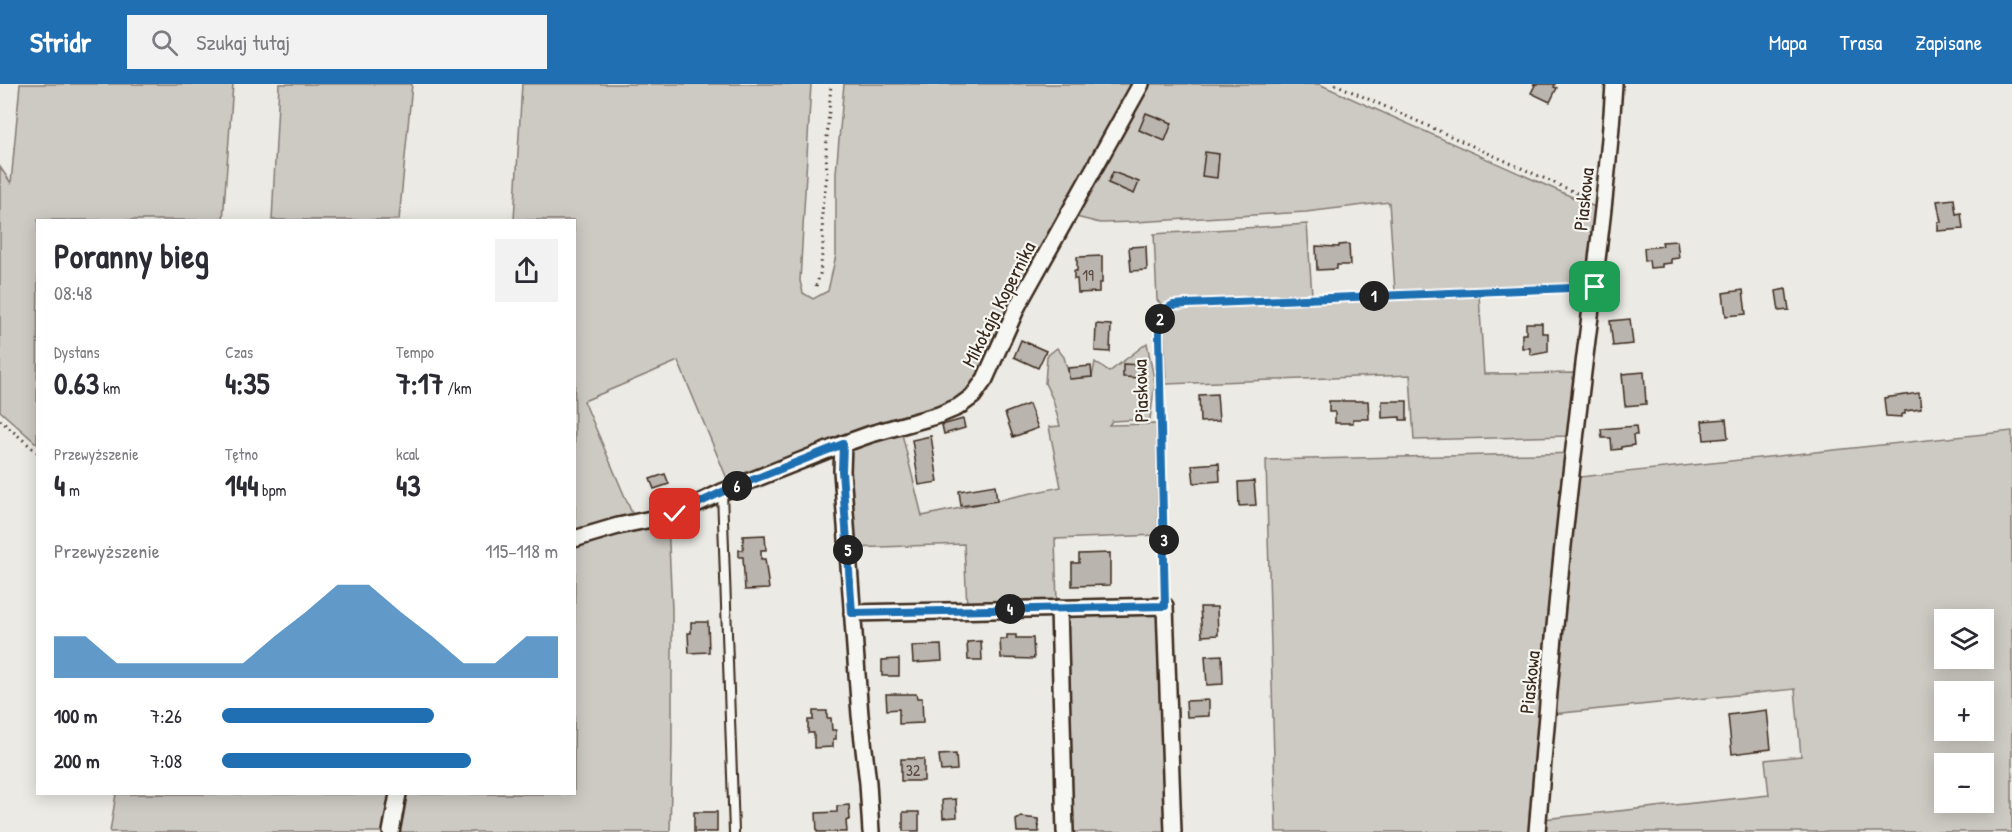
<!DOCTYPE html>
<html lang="pl">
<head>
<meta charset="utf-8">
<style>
  body { margin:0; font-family:"Patrick Hand",sans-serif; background:#f2f2f3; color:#2b2b33; height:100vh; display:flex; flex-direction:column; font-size:22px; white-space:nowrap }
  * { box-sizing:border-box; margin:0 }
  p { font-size:20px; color:#7c7c81 }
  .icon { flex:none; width:33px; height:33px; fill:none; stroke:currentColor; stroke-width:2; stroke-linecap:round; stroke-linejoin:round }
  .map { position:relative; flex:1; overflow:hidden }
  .panel { position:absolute; left:36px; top:135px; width:540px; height:576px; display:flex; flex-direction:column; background:#fff; border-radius:0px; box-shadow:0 3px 15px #0003 }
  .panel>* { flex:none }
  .fabs { position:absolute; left:1934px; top:525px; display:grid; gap:12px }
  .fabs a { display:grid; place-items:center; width:60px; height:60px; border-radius:0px; background:#fff; box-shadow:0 3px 15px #0003; font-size:30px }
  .pin { position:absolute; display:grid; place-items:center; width:51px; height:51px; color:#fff; margin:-26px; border-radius:12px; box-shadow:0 3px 9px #0006 }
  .km { position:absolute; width:30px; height:30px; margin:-15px; border-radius:50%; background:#222; color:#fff; font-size:16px; line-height:30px; text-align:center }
  .round { display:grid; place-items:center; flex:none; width:63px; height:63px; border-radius:0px; background:#f2f2f3 }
  .head { display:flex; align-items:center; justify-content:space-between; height:102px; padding:0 18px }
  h1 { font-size:33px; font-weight:700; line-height:45px }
  .figures { display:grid; grid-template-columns:repeat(3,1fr); gap:9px; height:102px; padding:6px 18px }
  .figures div { display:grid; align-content:center }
  .figures b { font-size:30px; font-weight:700 }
  .figures small { font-size:16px; font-weight:400 }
  .figures p { font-size:16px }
  .chart { height:168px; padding:12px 18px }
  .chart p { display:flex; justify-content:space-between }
  .chart svg { width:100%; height:108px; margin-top:6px; fill:#1f6fb2; opacity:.7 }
  ul { padding:0 18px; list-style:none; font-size:20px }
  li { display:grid; grid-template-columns:96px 72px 1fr; align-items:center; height:45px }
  li i { height:15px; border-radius:8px; background:#1f6fb2 }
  header { display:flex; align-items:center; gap:36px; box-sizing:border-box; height:84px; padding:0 30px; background:#1f6fb2; color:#fff }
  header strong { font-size:28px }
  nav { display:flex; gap:33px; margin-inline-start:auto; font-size:21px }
  .search { width:420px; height:54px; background:#f2f2f3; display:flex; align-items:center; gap:15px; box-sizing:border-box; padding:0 21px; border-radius:0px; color:#7c7c81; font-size:22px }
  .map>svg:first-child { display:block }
</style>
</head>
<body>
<header>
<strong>Stridr</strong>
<div class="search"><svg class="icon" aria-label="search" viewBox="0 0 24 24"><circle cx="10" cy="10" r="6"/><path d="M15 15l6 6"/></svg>Szukaj tutaj</div>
<nav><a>Mapa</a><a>Trasa</a><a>Zapisane</a></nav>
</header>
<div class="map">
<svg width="2012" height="748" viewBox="0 0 2012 748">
  <rect width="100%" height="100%" fill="#ebeae5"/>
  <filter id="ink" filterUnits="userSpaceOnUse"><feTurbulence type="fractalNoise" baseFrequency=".0167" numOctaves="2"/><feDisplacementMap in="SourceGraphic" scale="12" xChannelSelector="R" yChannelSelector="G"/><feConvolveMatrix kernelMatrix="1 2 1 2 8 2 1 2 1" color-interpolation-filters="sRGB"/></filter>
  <g filter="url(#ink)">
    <g fill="#cdcac4" stroke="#847a71" stroke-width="1.5" fill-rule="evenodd">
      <polygon points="20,0 233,0 223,136 38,136 37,360 0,327 0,83 11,99"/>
      <polygon points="279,0 412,0 399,136 272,136"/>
      <polygon points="522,0 811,0 800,197 803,209 813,215 828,207 836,171 836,89 844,0 1133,0 990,268 974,297 961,312 933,325 896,333 860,345 728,397 678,277 584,317 634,434 575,450 574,136 514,136"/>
      <polygon points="1147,0 1319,0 1597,124 1590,199 1395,207 1389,118 1306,128 1136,138 1100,139 1072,132"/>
      <polygon points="1307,140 1312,211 1171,218 1163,222 1157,216 1154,150"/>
      <polygon points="1479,211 1484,290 1577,289 1569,352 1414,356 1410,291 1166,300 1164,245 1169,228 1186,223"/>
      <polygon points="1147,259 1155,300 1150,335 1112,337 1109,341 1156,340 1158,451 1055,455 1057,519 967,523 964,460 852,464 848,377 854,363 902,350 922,432 1061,403 1049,343 1060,342 1053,316 1045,299 1047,272 1057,264 1064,273 1070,295 1092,293 1095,278 1109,288"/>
      <path d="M 2012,347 L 2012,748 L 1542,748 L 1543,735 L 1769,711 L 1765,676 L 1801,672 L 1795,605 L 1543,631 L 1532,748 L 1276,748 L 1266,376 L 1581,369 L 1580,393 ZM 1944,536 L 1983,536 L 1983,574 L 1944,574 ZM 1944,608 L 1983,608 L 1983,646 L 1944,646 ZM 1944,680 L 1983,680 L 1983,718 L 1944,718 Z"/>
      <polygon points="668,439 672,525 672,660 670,748 110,748 116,710 574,710 575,462"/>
      <polygon points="1161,527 1169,748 1072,748 1063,531"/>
    </g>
    <g fill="#bab4ae" stroke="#3b2a1e" stroke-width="1.5">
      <polygon points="1533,0 1555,0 1554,3 1557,4 1550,18 1531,9 1535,1"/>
      <polygon points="1146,29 1172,39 1165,57 1139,46"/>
      <polygon points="1205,68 1219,70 1217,94 1202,92"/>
      <polygon points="1113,88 1139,98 1134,110 1108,99"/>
      <polygon points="1954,115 1956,130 1961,129 1963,145 1938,147 1938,138 1941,138 1937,117"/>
      <polygon points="1677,157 1679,174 1671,175 1671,179 1662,180 1662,183 1650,184 1649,176 1645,177 1644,164 1663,162 1662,158"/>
      <polygon points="1349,160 1350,181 1337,181 1337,185 1317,186 1316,162 1339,163 1339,161"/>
      <polygon points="1146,162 1147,186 1131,187 1129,163"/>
      <polygon points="1102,172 1102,199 1099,199 1099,208 1078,209 1077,195 1074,195 1074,187 1077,187 1077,173"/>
      <polygon points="1786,205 1789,226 1779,227 1776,207"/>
      <polygon points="1743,206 1746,230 1726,232 1723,209"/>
      <polygon points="1630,235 1633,260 1613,262 1610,237"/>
      <polygon points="1526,239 1542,239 1542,249 1548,249 1548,268 1532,271 1530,269 1530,264 1522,264 1522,250 1526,250"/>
      <polygon points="1096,240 1111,241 1110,268 1095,267"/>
      <polygon points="1021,256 1046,267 1038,284 1014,273"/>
      <polygon points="1123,280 1141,281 1141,294 1123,293"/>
      <polygon points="1091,282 1092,293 1069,295 1068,284"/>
      <polygon points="1644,288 1646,320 1625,322 1622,290"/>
      <polygon points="1919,309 1921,325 1905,327 1905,330 1902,330 1902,333 1886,332 1884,314"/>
      <polygon points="1217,310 1219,337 1200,338 1199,311"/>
      <polygon points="1329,317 1368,317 1369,335 1353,335 1353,339 1335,339 1335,328 1329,328"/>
      <polygon points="1382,317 1407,317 1407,336 1400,336 1400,333 1382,334"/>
      <polygon points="1029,320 1038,344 1013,353 1005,329"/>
      <polygon points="963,335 965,344 944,350 942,341"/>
      <polygon points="1726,335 1728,354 1704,356 1702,337"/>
      <polygon points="1636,342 1637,351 1633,351 1634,361 1621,363 1621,365 1612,366 1611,354 1602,354 1601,345"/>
      <polygon points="931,352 938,398 919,401 912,356"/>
      <polygon points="1219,379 1220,397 1194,399 1192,381"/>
      <polygon points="665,390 669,400 654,405 650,395"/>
      <polygon points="1254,397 1256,421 1239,422 1238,398"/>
      <polygon points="995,401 997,417 961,422 959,407"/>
      <polygon points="765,451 766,466 761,466 761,475 765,475 769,505 745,506 743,473 739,473 739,466 743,466 743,452"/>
      <polygon points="1110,469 1110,501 1072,502 1072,479 1079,479 1079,470"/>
      <polygon points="1200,523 1217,523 1218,551 1202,552"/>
      <polygon points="691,538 708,538 709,568 689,569 688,549 691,549"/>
      <polygon points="1007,551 1016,551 1016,554 1033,554 1034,575 1001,574 1000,555 1007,555"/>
      <polygon points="981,557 982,576 968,576 967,558"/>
      <polygon points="941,561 942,577 913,579 912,562"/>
      <polygon points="1222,571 1223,600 1207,601 1205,572"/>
      <polygon points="899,575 899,592 882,592 882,576"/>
      <polygon points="886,610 916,610 917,614 922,614 923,639 899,640 899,625 887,626"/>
      <polygon points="1209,616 1209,632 1187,633 1186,617"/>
      <polygon points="1767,626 1771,665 1732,670 1728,631"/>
      <polygon points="813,627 827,627 827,634 831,634 832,646 836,646 836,655 833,655 833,663 814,664 814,649 808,649 808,636 813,636"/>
      <polygon points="956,670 957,686 941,687 939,671"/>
      <rect x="901" y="675" width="23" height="22"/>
      <polygon points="956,715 957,733 943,734 942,716"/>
      <polygon points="849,721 850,735 846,737 847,748 817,748 816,729 837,728 837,722"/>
      <rect x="694" y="728" width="23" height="20"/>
      <rect x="903" y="728" width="16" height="19"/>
      <polygon points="1021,733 1038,735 1039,748 1017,748 1016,736"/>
    </g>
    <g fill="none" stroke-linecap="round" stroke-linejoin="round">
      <defs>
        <polyline id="lane" points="722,408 734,748"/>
        <g id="street">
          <polyline points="574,455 618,442 675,430 722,408 843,360"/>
          <polyline points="1059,524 1065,748"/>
          <polyline points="852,529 1165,522 1173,748"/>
          <polyline points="391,748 398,710"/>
          <polyline points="871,748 868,699 860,631 842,387 843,360 871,350 939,331 958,323 973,312 985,295 1018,221 1141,0"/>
          <path d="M 1537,748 C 1548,617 1559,486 1575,356 C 1588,237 1607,119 1614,0"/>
        </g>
      </defs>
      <use href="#lane" stroke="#3b2a1e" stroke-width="12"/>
      <use href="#street" stroke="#3b2a1e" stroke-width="20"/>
      <g stroke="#3b2a1e" stroke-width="3" stroke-dasharray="1.5 4.5" stroke-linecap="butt">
        <polyline points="1335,0 1590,115"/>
        <polyline points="816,202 820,190 823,162 822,128 827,92 826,67 831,0"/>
        <polyline points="0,336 38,369"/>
        <polyline points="1165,508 1159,252 1159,239 1164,226 1173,221 1187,220 1581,203"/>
      </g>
      <use href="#lane" stroke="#f6f6f2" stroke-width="8"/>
      <use href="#street" stroke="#f6f6f2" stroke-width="15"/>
    </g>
  </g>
  <g fill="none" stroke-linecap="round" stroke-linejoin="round" filter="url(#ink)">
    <defs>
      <polyline id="route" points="675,430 722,408 843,360 842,387 852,529 1165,522 1159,252 1159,238 1164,226 1173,221 1187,220 1595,203"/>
    </defs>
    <use href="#route" stroke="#fff" stroke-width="12"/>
    <use href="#route" stroke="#1f6fb2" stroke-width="8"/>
  </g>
  <g text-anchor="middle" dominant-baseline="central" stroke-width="4.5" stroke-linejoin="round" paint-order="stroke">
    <g font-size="16" fill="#5b4c42">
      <text x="1088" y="191">19</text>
      <text x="913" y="686">32</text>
    </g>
    <g font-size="20" fill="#3b2a1e" stroke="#f6f6f2">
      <text transform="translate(1583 115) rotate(-84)">Piaskowa</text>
      <text transform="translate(998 220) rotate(-63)">Mikołaja Kopernika</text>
      <text transform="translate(1140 307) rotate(-92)">Piaskowa</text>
      <text transform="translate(1529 598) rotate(-84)">Piaskowa</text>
    </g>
  </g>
</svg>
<div class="fabs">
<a><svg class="icon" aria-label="layers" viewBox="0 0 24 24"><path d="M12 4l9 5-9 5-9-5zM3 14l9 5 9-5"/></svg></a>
<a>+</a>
<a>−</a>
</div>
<div class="pin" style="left:1595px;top:203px;background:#1e9e55"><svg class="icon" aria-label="arrive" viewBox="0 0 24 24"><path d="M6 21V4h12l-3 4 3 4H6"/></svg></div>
<div class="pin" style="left:675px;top:430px;background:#d93025"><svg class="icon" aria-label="check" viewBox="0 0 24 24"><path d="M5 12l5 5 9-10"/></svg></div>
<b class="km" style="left:1374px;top:212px">1</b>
<b class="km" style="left:1160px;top:235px">2</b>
<b class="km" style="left:1164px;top:456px">3</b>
<b class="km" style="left:1010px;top:525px">4</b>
<b class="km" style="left:848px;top:466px">5</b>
<b class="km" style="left:737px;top:402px">6</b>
<section class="panel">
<div class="head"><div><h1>Poranny bieg</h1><p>08:48</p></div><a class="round"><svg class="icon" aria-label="share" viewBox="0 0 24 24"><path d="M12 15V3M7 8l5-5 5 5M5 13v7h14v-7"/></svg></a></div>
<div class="figures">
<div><p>Dystans</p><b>0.63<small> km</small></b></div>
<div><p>Czas</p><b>4:35</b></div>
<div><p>Tempo</p><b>7:17<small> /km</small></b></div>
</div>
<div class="figures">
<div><p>Przewyższenie</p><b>4<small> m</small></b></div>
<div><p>Tętno</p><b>144<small> bpm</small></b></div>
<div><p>kcal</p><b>43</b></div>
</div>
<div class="chart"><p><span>Przewyższenie</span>115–118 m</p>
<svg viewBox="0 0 160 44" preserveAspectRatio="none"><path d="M0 44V27L10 27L20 38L30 38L40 38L50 38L60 38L70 27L80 17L90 6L100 6L110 17L120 27L130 38L140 38L150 27L160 27V44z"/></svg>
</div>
<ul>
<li><b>100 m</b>7:26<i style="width:63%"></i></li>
<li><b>200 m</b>7:08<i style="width:74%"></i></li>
</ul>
</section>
</div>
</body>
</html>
